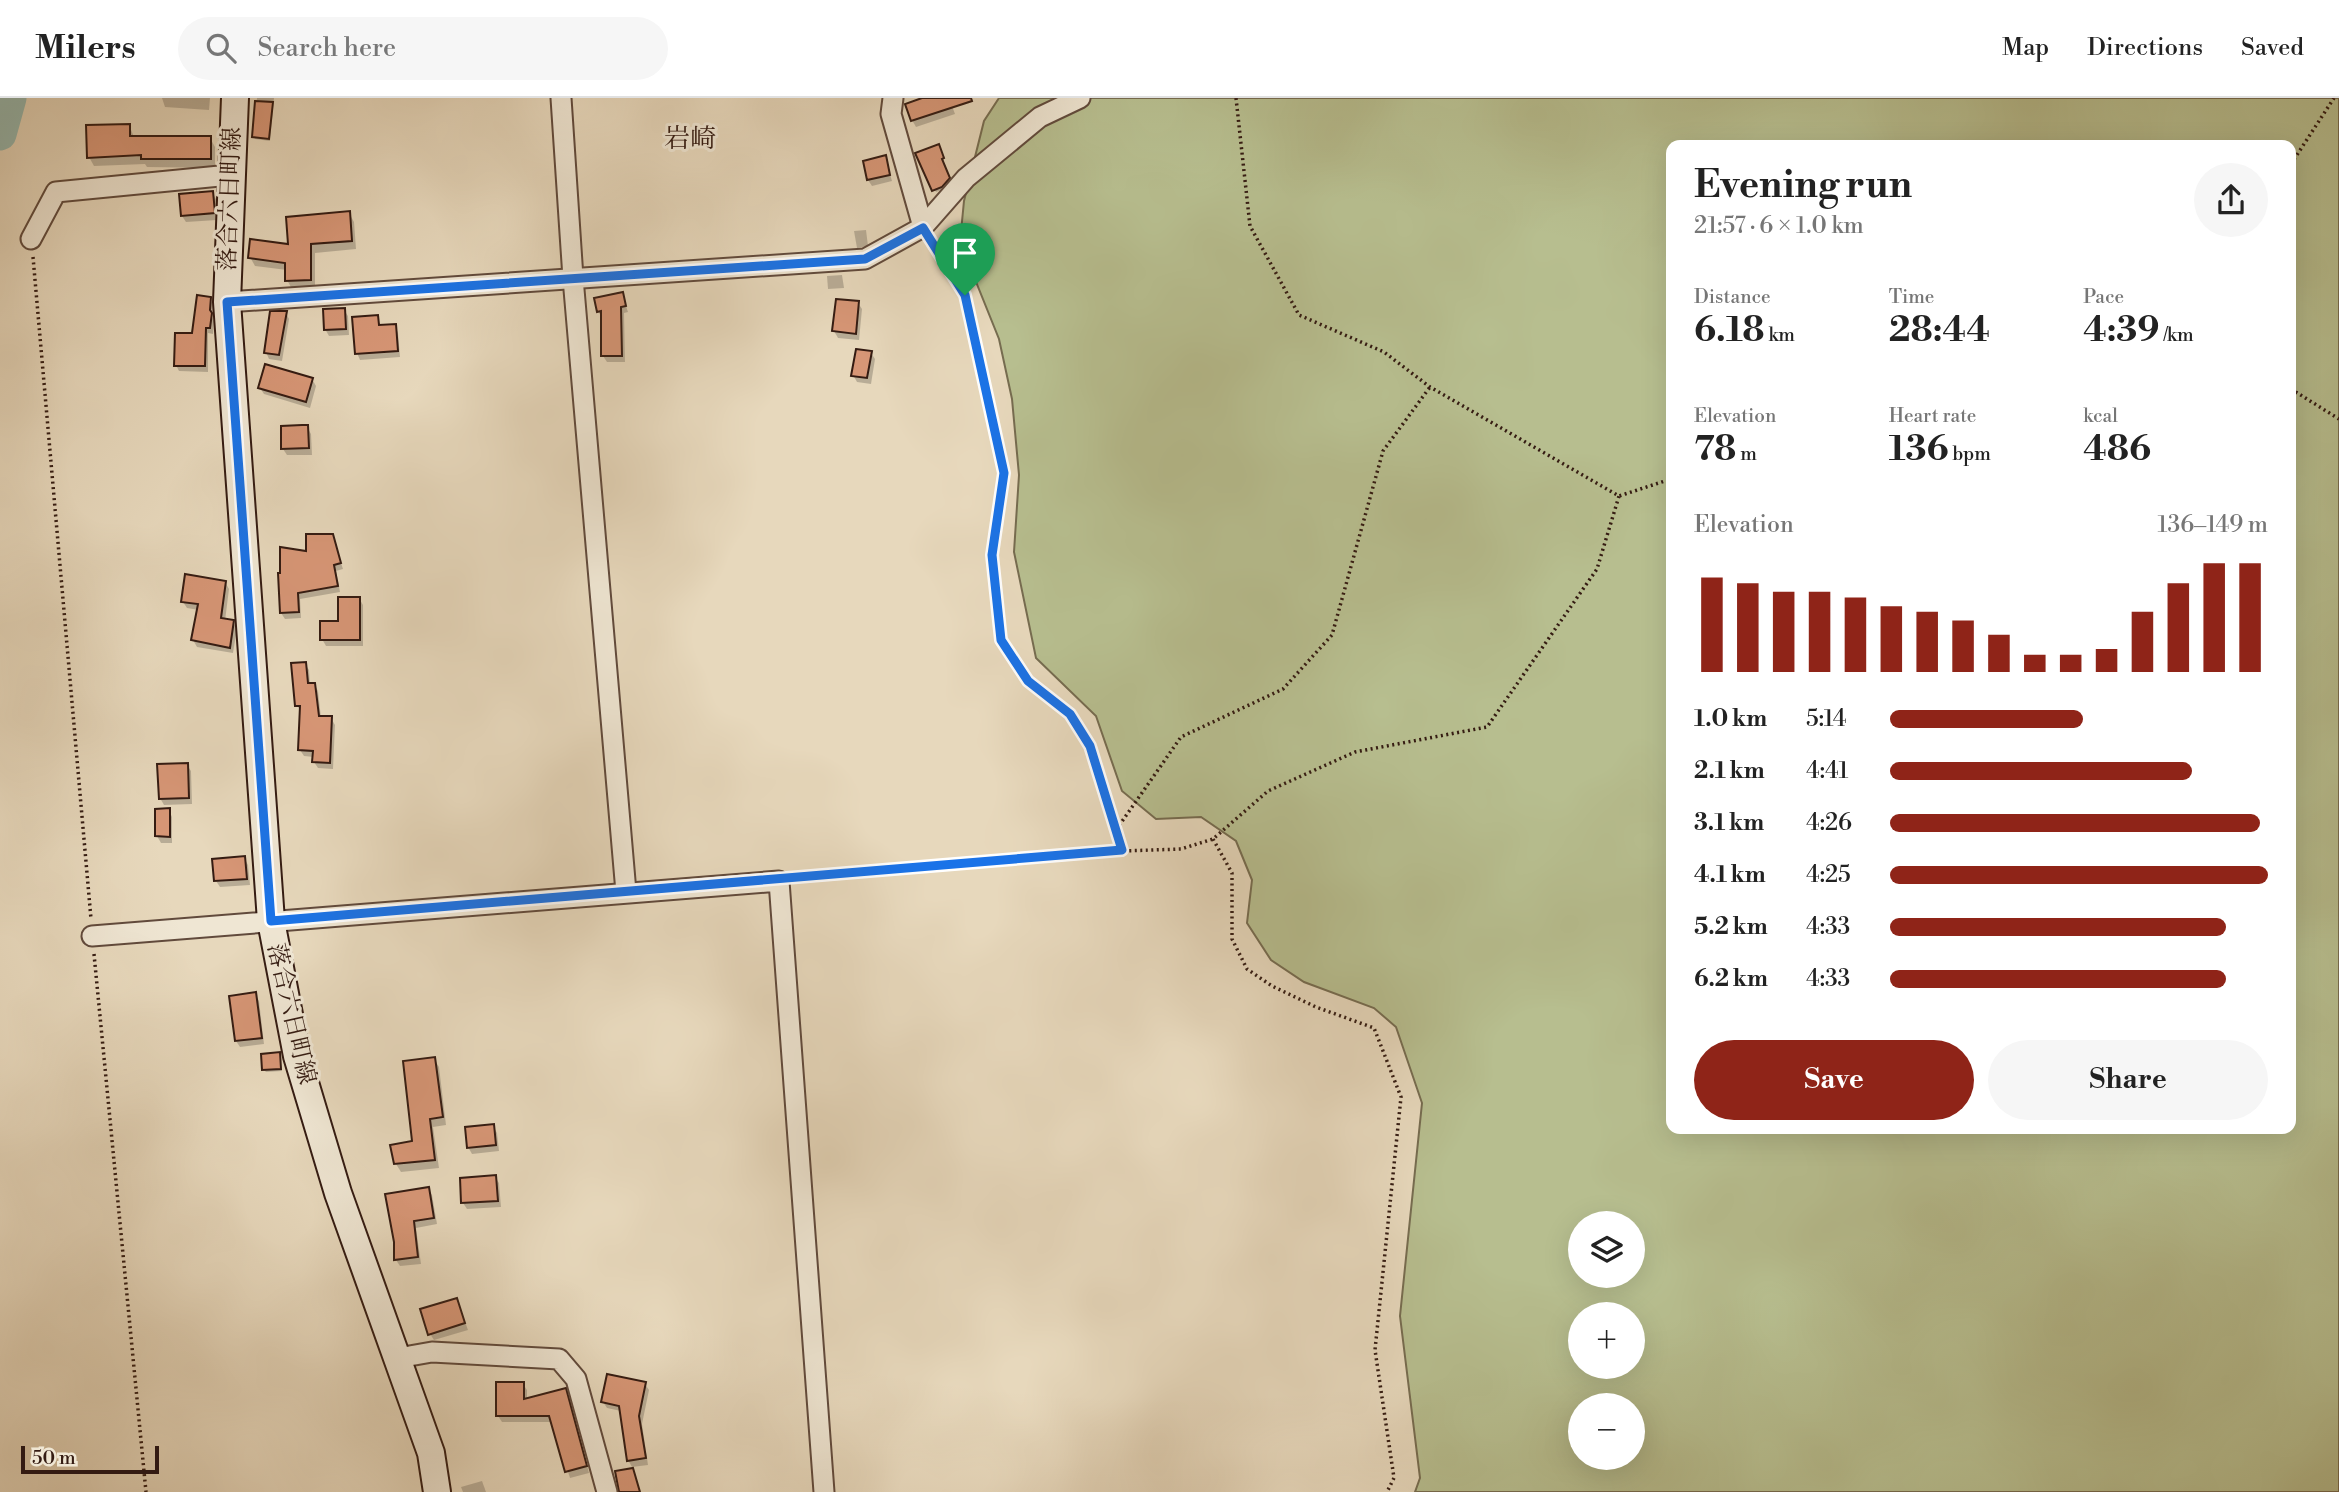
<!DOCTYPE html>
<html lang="en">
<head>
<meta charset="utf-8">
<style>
  body { margin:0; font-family:"Libre Bodoni","Noto Serif JP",serif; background:#f6f6f6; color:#222; height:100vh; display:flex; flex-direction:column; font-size:26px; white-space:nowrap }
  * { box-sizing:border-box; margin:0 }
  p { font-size:23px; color:#767676 }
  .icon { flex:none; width:38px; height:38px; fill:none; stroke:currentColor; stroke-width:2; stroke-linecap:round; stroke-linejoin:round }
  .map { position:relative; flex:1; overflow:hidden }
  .sheet { position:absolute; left:1666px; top:42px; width:630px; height:994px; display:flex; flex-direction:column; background:#fff; border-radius:14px; box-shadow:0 7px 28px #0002 }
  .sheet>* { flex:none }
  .tools { position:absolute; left:1568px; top:1113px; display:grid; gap:14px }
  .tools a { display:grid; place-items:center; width:77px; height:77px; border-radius:50%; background:#fff; box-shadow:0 7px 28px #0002; font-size:35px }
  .scale { position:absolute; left:21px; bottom:18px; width:138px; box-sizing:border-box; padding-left:7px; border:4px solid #341b12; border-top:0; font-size:19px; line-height:24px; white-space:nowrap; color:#341b12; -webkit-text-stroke:5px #efe6d3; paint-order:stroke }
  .pin { position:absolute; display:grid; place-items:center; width:60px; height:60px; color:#fff; margin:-72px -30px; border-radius:50% 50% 50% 0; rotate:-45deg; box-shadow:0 0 7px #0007 }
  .pin .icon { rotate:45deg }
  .round { display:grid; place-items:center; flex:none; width:74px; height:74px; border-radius:37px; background:#f6f6f6 }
  .headline { display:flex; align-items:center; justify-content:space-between; height:119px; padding:0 28px }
  h1 { font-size:38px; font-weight:700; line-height:52px }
  .stats { display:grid; grid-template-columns:repeat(3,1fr); gap:10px; height:119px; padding:7px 28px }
  .stats div { display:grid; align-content:center }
  .stats b { font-size:35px; font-weight:700 }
  .stats small { font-size:19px; font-weight:400 }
  .stats p { font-size:19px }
  .chart { height:196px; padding:14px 28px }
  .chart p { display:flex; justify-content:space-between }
  .chart svg { width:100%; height:126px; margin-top:7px; stroke:#8f2418; stroke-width:6 }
  .button { display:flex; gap:14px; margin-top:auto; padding:14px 28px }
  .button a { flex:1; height:80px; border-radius:42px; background:#8f2418; color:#fff; font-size:28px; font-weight:700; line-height:80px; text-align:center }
  .button a+a { background:#f6f6f6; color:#222 }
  ul { padding:0 28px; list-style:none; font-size:23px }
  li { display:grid; grid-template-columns:112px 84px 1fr; align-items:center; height:52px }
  li i { height:18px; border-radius:9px; background:#8f2418 }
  header { display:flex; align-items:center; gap:42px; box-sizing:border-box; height:98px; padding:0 35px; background:#fff; border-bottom:2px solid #e0e0e0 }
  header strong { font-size:33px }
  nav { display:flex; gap:38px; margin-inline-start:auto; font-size:24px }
  .search { width:490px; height:63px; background:#f6f6f6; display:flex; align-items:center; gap:18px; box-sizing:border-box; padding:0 24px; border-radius:38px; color:#767676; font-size:26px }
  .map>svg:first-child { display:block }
</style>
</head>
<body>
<header>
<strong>Milers</strong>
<div class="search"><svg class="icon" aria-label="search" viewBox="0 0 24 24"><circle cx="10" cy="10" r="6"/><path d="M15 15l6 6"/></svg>Search here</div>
<nav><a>Map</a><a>Directions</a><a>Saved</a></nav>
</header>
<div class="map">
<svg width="2339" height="1394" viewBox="0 0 2339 1394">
  <rect width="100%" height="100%" fill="#e7d8bc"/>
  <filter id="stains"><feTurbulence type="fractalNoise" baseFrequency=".00286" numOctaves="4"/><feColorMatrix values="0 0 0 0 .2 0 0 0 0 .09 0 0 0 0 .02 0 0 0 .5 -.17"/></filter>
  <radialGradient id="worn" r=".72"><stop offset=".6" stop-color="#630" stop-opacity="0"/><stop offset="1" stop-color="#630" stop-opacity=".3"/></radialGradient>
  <path fill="#b7be8f" stroke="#766c50" stroke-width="2" fill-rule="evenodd" d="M 999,0 L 2339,0 L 2339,1394 L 1415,1394 L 1420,1380 L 1400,1218 L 1422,1005 L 1396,929 L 1374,910 L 1304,884 L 1271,862 L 1247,825 L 1252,782 L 1236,743 L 1201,719 L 1156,721 L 1122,693 L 1096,618 L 1036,560 L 1014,454 L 1019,377 L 1012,301 L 999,241 L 960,144 L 964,103 L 984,23 ZM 1671,47 L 2291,47 L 2291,1031 L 1671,1031 ZM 1580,1125 L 1633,1125 L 1633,1178 L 1580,1178 ZM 1580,1216 L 1633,1216 L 1633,1269 L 1580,1269 ZM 1580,1307 L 1633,1307 L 1633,1360 L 1580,1360 Z"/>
  <g fill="#0003">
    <polygon points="162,0 210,0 209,12 165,9"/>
    <polygon points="257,0 274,0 270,43 255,41 254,38"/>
    <polygon points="928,0 949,0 955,16 916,29 912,22"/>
    <polygon points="129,27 134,39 210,40 215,49 215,70 147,69 145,66 94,68 89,59"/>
    <polygon points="940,51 944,63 942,64 950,83 943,91 936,94 917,56"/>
    <polygon points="885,59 892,83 872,88 868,82"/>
    <polygon points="212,95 216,101 217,122 186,124 182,118"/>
    <polygon points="349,115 354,124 356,151 315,155 315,191 292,191 287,182 287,172 255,168 250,159 290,148"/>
    <polygon points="866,132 868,148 857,150 854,133"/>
    <polygon points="842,177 844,190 828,191 827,178"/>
    <polygon points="622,196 628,214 624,215 625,264 607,264 603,258 602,220 598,213"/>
    <polygon points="210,201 213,207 212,219 214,223 213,236 208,235 208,274 179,273 176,267 194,237"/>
    <polygon points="858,205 862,211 859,242 838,240 834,233"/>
    <polygon points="344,212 348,218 349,237 329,238 325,231"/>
    <polygon points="286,215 289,221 282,263 269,261 266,254"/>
    <polygon points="377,219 381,229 395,228 398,235 400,259 360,262 357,255"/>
    <polygon points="871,255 875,261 871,286 857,284 853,277"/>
    <polygon points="312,281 316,288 310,310 264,296 260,290"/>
    <polygon points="307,329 311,336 312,357 287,357 283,351"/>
    <polygon points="332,438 343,471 336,473 340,494 300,501 301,520 285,521 281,515 307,455"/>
    <polygon points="225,484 229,491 225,523 233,524 237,531 233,555 197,549 193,542 199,512 187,510 183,504"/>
    <polygon points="359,500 363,507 363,548 326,548 322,541"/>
    <polygon points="305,566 309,572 310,587 314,586 318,593 321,620 331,620 335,627 333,671 318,670 314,664 314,659 304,658 300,652 301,614 297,607"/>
    <polygon points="187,667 191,673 192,706 164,707 160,700"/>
    <polygon points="169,712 172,719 172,745 161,745 157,738"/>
    <polygon points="244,760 248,767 250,787 220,789 216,783"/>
    <polygon points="255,896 259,903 264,946 240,949 236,943"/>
    <polygon points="280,959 282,973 266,974 264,972"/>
    <polygon points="434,961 439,969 446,1027 433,1029 439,1070 401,1074 396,1066 414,1045"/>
    <polygon points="493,1028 497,1035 499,1053 472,1056 468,1049"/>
    <polygon points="495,1079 499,1085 501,1109 467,1111 463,1105"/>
    <polygon points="428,1091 432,1097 437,1126 416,1130 421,1166 400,1168 396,1162 395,1144"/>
    <polygon points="457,1202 468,1232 434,1242 430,1236"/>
    <polygon points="523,1286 527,1292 527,1302 565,1292 569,1298 589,1375 570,1380 552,1324 502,1324 498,1318"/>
    <polygon points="645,1286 649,1292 642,1326 648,1367 632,1369 628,1362 621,1313 607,1310 603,1304"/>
    <polygon points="482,1383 486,1394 463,1394 461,1389"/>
  </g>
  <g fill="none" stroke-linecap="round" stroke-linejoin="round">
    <polyline stroke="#97bab1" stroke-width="33" points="0,36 10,0"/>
  </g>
  <g fill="#d79676" stroke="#341b12" stroke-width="2">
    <polygon points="922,0 971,0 972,3 911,23 905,6"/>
    <polygon points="255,3 273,4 269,41 252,39"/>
    <polygon points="130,26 130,38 211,38 211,61 141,61 141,57 87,60 86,27"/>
    <polygon points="939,46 944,60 942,61 950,80 942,89 932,93 915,55"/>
    <polygon points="886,57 890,77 867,82 863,63"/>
    <polygon points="213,93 215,115 181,118 179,96"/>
    <polygon points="350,113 352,143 311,146 311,182 285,183 285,165 248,160 250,141 288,146 286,119"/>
    <polygon points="623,194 626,208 621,209 622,258 601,258 601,213 597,214 594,200"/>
    <polygon points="197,197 211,199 210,212 212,215 210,230 206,230 205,268 174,268 175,235 192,235"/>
    <polygon points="836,201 859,203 856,236 832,233"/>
    <polygon points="345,210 346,231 324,232 323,211"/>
    <polygon points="270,213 287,213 279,257 264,255"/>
    <polygon points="378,217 379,227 396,226 398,253 355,256 352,219"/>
    <polygon points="856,251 872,253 867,280 851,278"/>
    <polygon points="265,266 313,280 306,304 258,290"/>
    <polygon points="302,327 308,327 309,350 281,351 281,328"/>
    <polygon points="306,436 333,436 341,465 334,467 338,488 298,495 299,514 280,515 278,475 280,475 280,449 306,453"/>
    <polygon points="185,476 226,483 221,520 234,522 230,550 191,542 198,506 181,504"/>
    <polygon points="338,499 360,499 360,542 320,542 320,523 338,523"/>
    <polygon points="306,564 308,585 315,585 319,618 332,618 330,665 312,664 313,653 298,652 300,608 295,608 291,565"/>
    <polygon points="188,665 189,700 159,701 157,666"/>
    <polygon points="170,710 170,739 155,738 155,711"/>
    <polygon points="245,758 247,781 214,783 212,761"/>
    <polygon points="256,894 262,940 235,943 229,898"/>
    <polygon points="280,954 281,971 262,972 261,956"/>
    <polygon points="435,959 443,1019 430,1021 435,1062 394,1066 390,1047 412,1043 403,963"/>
    <polygon points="494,1026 496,1047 467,1050 465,1029"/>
    <polygon points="496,1077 498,1103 461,1105 460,1080"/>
    <polygon points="429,1089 434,1120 414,1123 418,1159 394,1162 394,1144 385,1096"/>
    <polygon points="457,1200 465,1225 428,1237 420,1211"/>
    <polygon points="607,1276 646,1284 639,1318 646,1360 627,1363 619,1308 601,1304"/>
    <polygon points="496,1284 524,1284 524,1301 566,1290 587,1368 565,1374 549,1318 496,1318"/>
    <polygon points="633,1370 640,1394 619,1394 615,1373"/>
  </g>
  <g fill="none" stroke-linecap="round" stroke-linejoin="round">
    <defs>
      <g id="street">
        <polyline points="561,0 573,180 626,794"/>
        <polyline points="893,0 891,16 923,129"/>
        <polyline points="31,141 56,94 230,77"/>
        <polyline points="227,204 865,161 923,129 966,80 1040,19 1080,0"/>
        <polyline points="92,838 779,783 824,1394"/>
        <polyline points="398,1260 432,1254 559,1261 576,1281 607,1394"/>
      </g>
      <polyline id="secondary" points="235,0 227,204 271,823 297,958 338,1095 431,1355 437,1394"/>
    </defs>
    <use href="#street" stroke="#614a3c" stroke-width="23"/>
    <use href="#secondary" stroke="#341b12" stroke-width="30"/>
    <g stroke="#341b12" stroke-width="3.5" stroke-dasharray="2 3.5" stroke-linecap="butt">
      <polyline points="1236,0 1250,128 1299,217 1384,254 1430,289 1619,398 1671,381"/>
      <polyline points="2291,66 2334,0"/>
      <polyline points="932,144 965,197 1004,375 992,457 1001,542 1028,583 1070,616 1090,648 1122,753"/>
      <polyline points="33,159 91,821"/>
      <polyline points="2291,291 2339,321"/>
      <polyline points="1116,732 1181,639 1283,591 1332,537 1383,353 1430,289"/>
      <polyline points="1213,741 1232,775 1232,841 1247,871 1272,888 1316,909 1374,930 1401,999 1375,1252 1394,1380 1387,1394"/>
      <polyline points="795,781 1122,753 1181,751 1213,741 1268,693 1355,654 1487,629 1597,471 1619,398"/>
      <polyline points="94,856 146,1394"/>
    </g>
    <use href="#street" stroke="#efe6d3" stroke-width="19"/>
    <use href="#secondary" stroke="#efe6d3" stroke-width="26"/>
  </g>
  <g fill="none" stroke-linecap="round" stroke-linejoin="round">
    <defs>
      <polygon id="route" points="923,130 965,197 1004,375 992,457 1001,542 1028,583 1070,616 1090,648 1122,752 271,823 227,204 865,161"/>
    </defs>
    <use href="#route" stroke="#fff" stroke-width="14"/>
    <use href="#route" stroke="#1a73e8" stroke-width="9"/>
  </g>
  <g text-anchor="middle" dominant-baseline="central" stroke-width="6" stroke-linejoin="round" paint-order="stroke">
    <g font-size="24" fill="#341b12" stroke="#efe6d3">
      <text transform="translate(230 101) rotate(-88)">落合六日町線</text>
      <text transform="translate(291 916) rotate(77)">落合六日町線</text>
    </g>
    <g font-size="26" fill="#341b12" stroke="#efe6d3">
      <text x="690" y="41">岩崎</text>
    </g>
  </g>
  <rect width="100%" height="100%" filter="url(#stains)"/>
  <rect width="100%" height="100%" fill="url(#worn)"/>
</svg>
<div class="tools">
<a><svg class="icon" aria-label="layers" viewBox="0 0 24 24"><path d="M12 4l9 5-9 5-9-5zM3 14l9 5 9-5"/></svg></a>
<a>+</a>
<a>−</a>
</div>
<div class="scale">50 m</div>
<div class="pin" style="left:965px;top:197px;background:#1e9e55"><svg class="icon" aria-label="arrive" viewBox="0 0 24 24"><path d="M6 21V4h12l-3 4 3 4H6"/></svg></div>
<section class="sheet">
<div class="headline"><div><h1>Evening run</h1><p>21:57 · 6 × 1.0 km</p></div><a class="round"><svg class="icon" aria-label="share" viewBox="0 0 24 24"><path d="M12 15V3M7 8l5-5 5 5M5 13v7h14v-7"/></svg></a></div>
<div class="stats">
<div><p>Distance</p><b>6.18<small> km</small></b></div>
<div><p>Time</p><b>28:44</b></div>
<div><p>Pace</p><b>4:39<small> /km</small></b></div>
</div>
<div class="stats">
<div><p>Elevation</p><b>78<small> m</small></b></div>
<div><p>Heart rate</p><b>136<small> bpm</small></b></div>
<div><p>kcal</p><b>486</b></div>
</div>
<div class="chart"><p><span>Elevation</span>136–149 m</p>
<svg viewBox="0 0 160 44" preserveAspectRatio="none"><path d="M5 44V11M15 44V13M25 44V16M35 44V16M45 44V18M55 44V21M65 44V23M75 44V26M85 44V31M95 44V38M105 44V38M115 44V36M125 44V23M135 44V13M145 44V6M155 44V6"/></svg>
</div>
<ul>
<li><b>1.0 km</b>5:14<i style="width:51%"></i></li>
<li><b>2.1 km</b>4:41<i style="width:80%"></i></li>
<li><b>3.1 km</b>4:26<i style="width:98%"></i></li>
<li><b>4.1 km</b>4:25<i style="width:100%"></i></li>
<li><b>5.2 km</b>4:33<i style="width:89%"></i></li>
<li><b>6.2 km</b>4:33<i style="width:89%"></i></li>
</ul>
<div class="button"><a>Save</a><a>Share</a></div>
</section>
</div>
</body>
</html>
